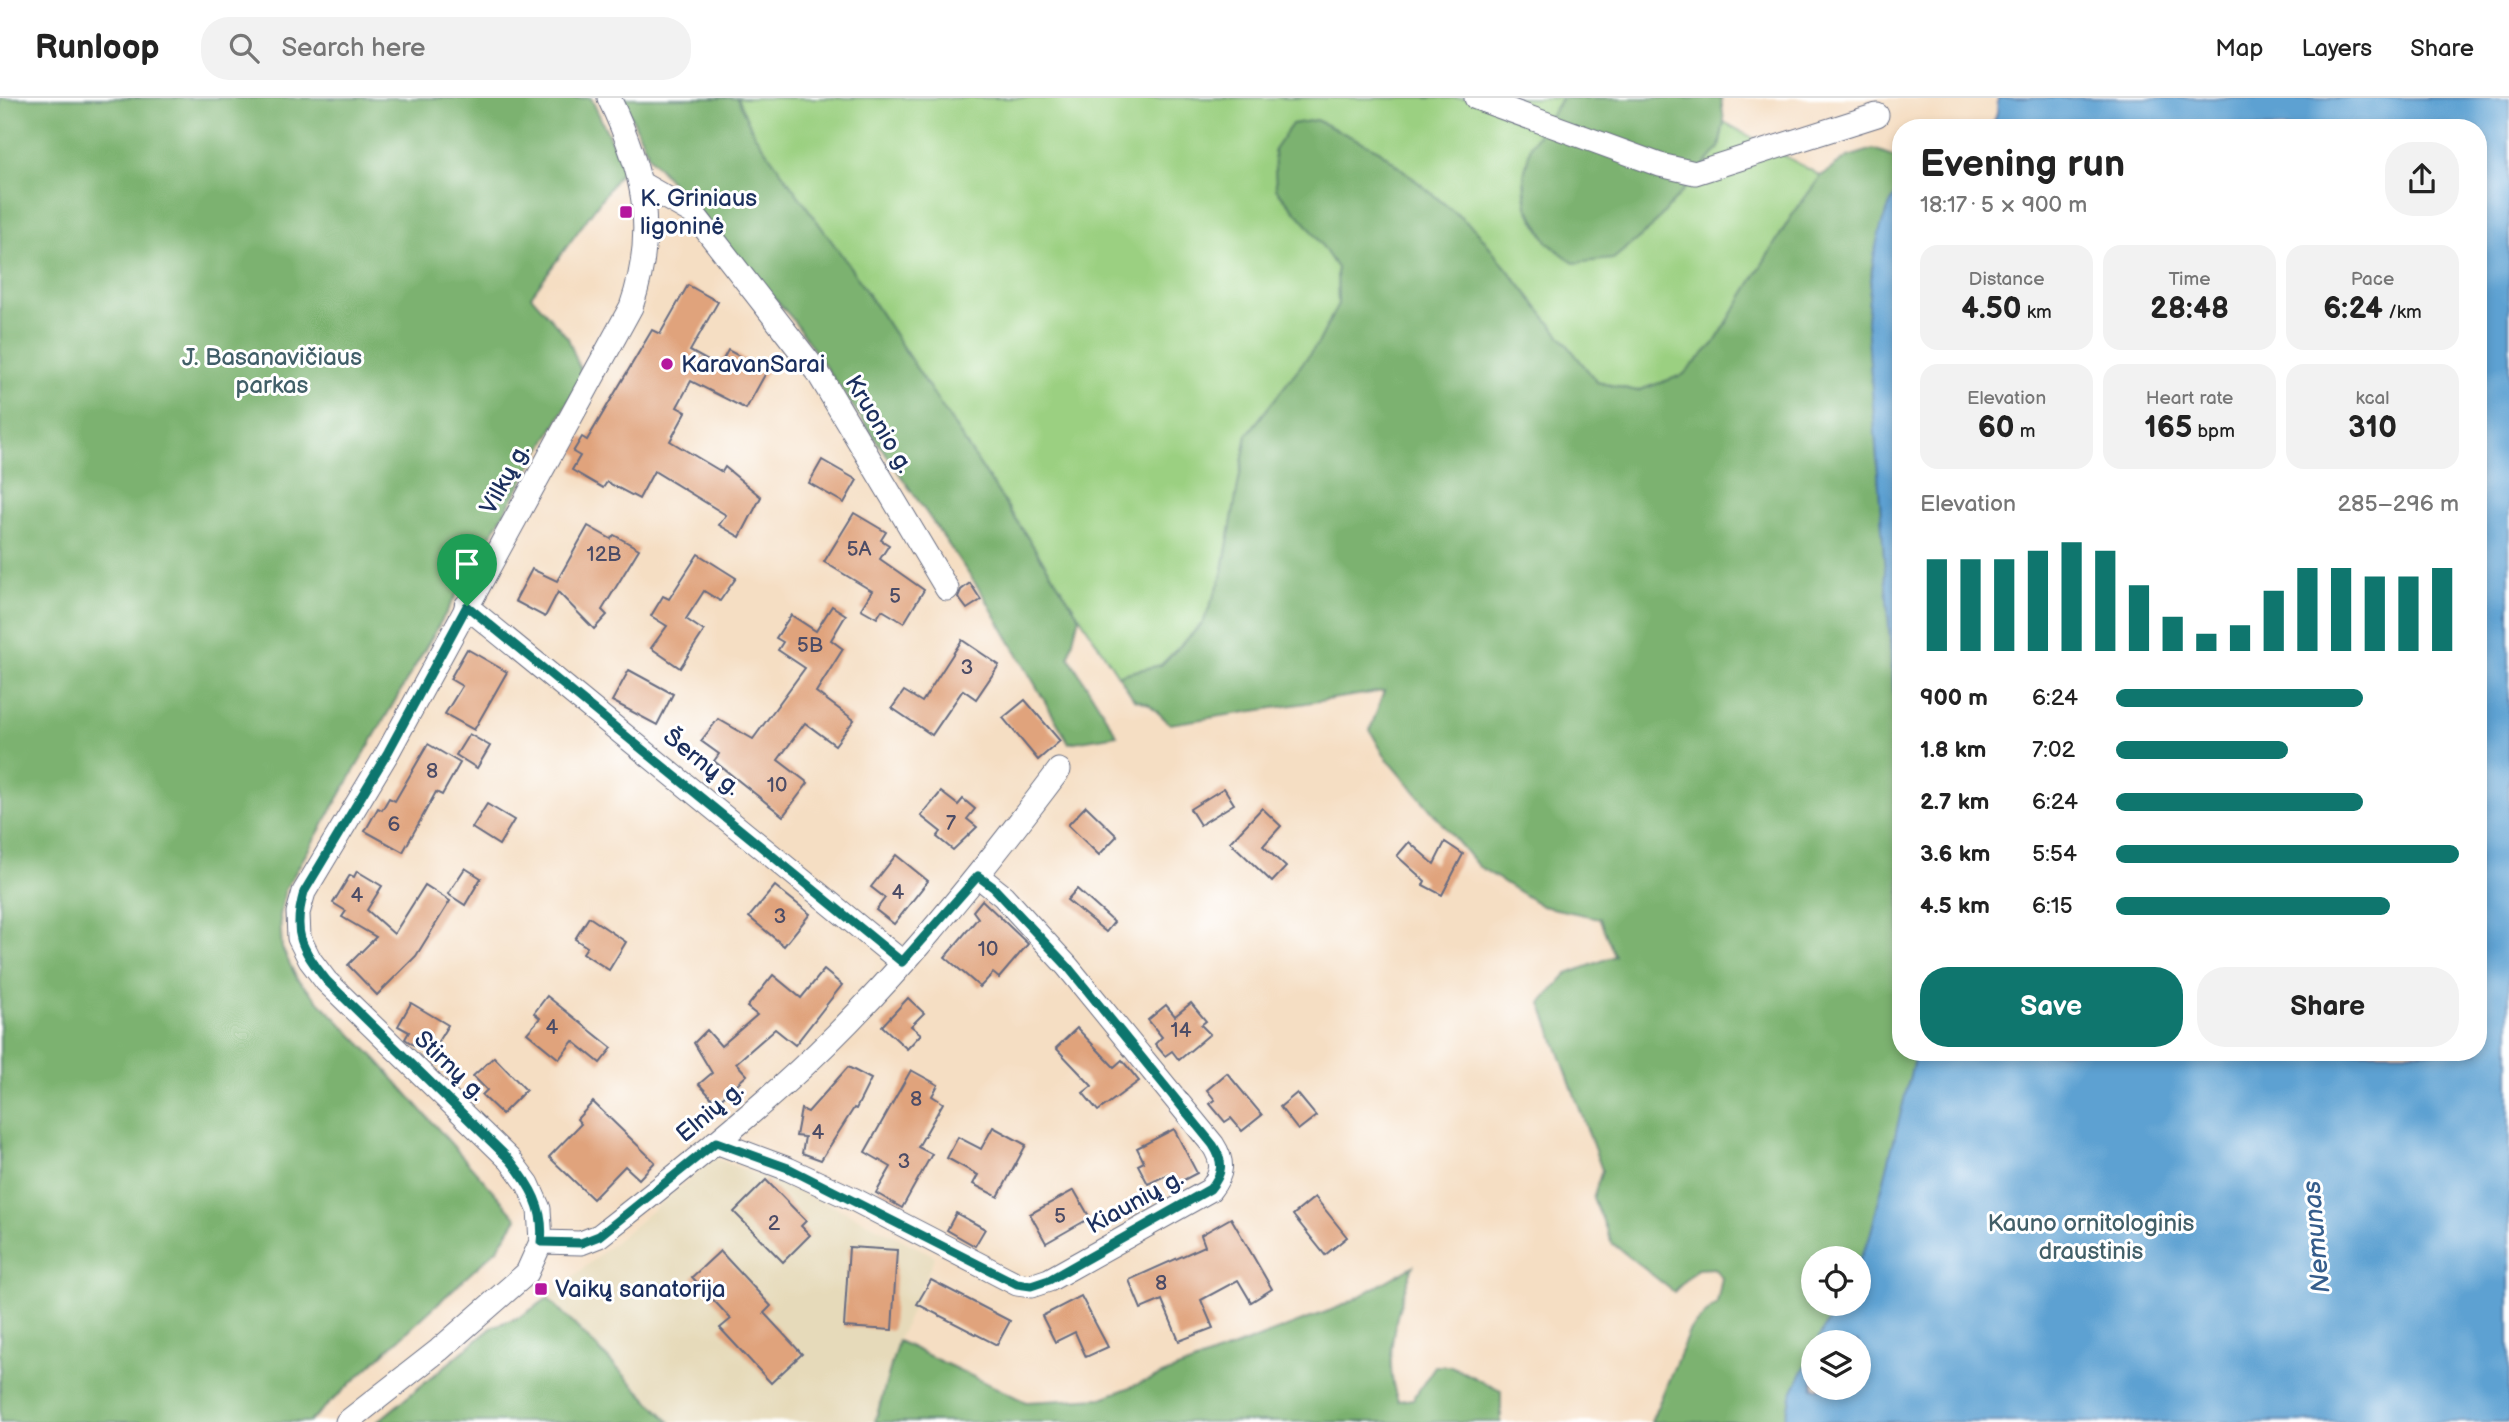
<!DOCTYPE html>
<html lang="en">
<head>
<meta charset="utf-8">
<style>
  body { margin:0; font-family:"Balsamiq Sans",sans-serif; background:#f2f2f2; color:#222; height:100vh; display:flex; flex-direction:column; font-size:26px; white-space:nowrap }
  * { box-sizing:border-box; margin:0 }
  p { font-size:23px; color:#767676 }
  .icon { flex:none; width:38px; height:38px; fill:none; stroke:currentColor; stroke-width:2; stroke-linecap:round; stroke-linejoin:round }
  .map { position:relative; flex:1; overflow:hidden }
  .sheet { position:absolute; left:1892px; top:21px; width:595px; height:942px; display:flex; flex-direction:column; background:#fff; border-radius:28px; box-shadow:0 4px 10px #0003 }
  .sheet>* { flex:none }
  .tools { position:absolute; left:1801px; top:1148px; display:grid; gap:14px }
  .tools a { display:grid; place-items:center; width:70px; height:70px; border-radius:50%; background:#fff; box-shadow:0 4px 10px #0003; font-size:35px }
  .pin { position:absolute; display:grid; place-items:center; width:60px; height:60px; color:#fff; margin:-72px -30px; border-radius:50% 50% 50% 0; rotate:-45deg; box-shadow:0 0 7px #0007 }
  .pin .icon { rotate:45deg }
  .round { display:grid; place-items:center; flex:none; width:74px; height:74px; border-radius:28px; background:#f2f2f2 }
  .overview { display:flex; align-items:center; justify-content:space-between; height:119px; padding:0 28px }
  h1 { font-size:38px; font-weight:700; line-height:52px }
  .metrics { display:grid; grid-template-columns:repeat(3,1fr); gap:10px; height:119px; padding:7px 28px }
  .metrics div { display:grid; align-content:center; border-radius:18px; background:#f2f2f2; text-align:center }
  .metrics b { font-size:30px; font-weight:700 }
  .metrics small { font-size:19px; font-weight:400 }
  .metrics p { font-size:19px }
  .chart { height:196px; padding:14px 28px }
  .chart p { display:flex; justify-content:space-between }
  .chart svg { width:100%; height:126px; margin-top:7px; stroke:#0f766e; stroke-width:6 }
  .action { display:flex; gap:14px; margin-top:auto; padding:14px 28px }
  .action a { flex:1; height:80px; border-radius:28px; background:#0f766e; color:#fff; font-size:28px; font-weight:700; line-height:80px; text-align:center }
  .action a+a { background:#f2f2f2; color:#222 }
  ul { padding:0 28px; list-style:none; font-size:23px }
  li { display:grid; grid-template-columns:112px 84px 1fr; align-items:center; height:52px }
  li i { height:18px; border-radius:9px; background:#0f766e }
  header { display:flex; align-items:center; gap:42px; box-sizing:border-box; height:98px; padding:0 35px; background:#fff; border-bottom:2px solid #e0e0e0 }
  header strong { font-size:33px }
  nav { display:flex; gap:38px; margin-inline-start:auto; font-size:24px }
  .search { width:490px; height:63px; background:#f2f2f2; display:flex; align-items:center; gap:18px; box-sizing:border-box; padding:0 24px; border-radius:28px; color:#767676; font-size:26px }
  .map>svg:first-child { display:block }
</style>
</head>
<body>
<header>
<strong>Runloop</strong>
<div class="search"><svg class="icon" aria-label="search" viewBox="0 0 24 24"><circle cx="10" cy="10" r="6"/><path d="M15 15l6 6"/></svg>Search here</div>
<nav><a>Map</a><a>Layers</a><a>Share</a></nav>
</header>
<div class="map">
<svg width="2509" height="1324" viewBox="0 0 2509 1324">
  <rect width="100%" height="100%" fill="#fff"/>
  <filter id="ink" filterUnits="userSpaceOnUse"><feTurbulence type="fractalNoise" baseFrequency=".0143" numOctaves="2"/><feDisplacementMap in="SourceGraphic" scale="14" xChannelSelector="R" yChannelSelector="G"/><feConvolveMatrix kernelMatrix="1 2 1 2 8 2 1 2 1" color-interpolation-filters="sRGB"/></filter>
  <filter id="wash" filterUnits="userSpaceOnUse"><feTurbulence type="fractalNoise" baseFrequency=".00686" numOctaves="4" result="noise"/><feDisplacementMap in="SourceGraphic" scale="28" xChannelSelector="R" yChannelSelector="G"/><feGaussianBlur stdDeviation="1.57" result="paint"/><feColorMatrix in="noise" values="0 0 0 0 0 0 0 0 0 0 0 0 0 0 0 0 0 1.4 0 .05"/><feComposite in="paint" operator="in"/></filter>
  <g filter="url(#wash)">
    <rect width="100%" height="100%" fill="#f5dec3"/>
    <polygon fill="#e6daba" points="715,1060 836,1109 935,1158 898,1243 875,1324 670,1324 548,1200"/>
    <path fill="#9bd081" stroke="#5b8070" stroke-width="2" d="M 737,0 L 1562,0 C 1540,33 1516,65 1527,107 C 1530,120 1542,134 1548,145 L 1719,50 L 1724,24 L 1821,78 L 1791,119 L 1714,246 L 1683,277 L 1637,293 L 1597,284 L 1477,133 L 1379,52 L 1316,22 L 1310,130 L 1337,170 L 1338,206 L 1319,244 L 1247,337 L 1222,478 L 1203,525 L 1161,567 L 1118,577 L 848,166 L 754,36 Z"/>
    <g fill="#7cb26f" stroke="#4c7066" stroke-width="2">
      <polygon points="0,0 591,0 624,70 531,198 568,240 583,279 285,792 280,818 282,850 297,881 378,963 517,1120 498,1150 309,1324 0,1324"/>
      <polygon points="623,0 737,0 754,36 848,166 1079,518 1069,559 1117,637 1069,645 984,498 791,219 650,60"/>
      <polygon points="1562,0 1721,0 1724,24 1719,50 1651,130 1613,161 1574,165 1548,145 1527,108 1524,77 1531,47"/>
      <polygon points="1316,22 1379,52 1477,133 1597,284 1637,293 1683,277 1714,246 1791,119 1821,78 1848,59 1874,51 1900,61 1900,90 1882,128 1872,168 1867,223 1900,679 1900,954 1916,954 1869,1142 1859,1162 1813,1160 1813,1206 1837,1206 1817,1244 1813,1244 1813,1253 1792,1295 1784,1324 1651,1324 1690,1231 1717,1205 1722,1180 1714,1170 1697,1171 1674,1194 1612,1145 1593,1100 1602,1072 1541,905 1567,876 1615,858 1599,820 1542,808 1478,768 1384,657 1370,632 1384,593 1170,626 1149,606 1134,601 1118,577 1161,567 1203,525 1222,478 1247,337 1319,244 1338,206 1337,170 1310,130 1276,91 1274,52 1292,26"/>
      <path d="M 1413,1168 C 1398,1209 1381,1260 1398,1303 L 1413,1301 L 1435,1268 L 1451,1268 L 1501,1293 L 1501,1324 L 875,1324 L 898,1243 L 1026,1304 L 1102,1300 L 1344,1207 Z"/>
      <polygon points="548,1200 670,1324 377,1324 494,1228 520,1219"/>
    </g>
    <g fill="#5da1d2" stroke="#3c6898" stroke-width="2">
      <polygon points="1998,0 2509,0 2509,1324 1784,1324 1792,1295 1813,1253 1813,1290 1858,1290 1858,1244 1817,1244 1837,1206 1858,1206 1859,1162 1869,1142 1916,954 2478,954 2478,30 1991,30 1997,15"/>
      <path d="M 1900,90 L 1900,679 L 1867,223 C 1871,179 1873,127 1900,90 Z"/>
    </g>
    <g id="blocks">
      <g fill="#e0a37c">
        <polygon points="688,187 718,204 690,253 719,269 728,252 767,273 746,311 691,283 677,309 686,314 670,343 722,374 725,369 761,399 740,439 719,427 726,417 654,373 639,401 607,384 603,390 572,372 580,358 573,354 582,339 587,342 652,232 660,236"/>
        <polygon points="822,362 857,382 844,405 809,385"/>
        <polygon points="854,415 886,434 881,442 889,447 880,461 924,492 904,525 882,512 877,520 861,511 872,493 824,464"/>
        <polygon points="588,428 611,441 614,437 639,451 602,512 607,517 594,531 558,494 545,519 515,503 532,471 557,483"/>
        <polygon points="698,456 736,480 720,503 704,493 686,521 704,533 680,570 651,550 667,528 651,518 663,498 669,501"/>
        <polygon points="970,485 981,502 967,511 958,499 961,492"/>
        <polygon points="832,508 846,517 831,542 843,551 816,594 854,622 835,647 805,625 778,662 808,685 783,718 714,663 719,656 701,643 718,621 753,641 805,570 778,552 783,544 776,540 791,517 816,533"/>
        <polygon points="962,542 999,567 976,601 963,592 932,637 892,610 904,593 922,604"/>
        <polygon points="467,551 507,574 474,632 445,616 462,588 450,581"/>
        <polygon points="629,572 673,596 657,627 612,603"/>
        <polygon points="1025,602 1060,643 1038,662 1003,620"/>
        <polygon points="469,636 490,648 477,670 456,657"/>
        <polygon points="428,646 460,665 442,697 436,694 403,754 365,733 378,710 382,712 389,700 395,703"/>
        <polygon points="1224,690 1234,706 1200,727 1190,711"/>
        <polygon points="941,694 958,707 963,701 975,711 967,721 977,729 953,752 937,739 941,734 921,718"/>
        <polygon points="487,706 514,722 499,747 472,730"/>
        <polygon points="1086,708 1117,738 1099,757 1068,727"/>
        <polygon points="1262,710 1281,728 1263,748 1286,769 1272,784 1230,744"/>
        <polygon points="1409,744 1434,766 1445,744 1463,756 1442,797 1423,787 1425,783 1397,758"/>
        <polygon points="896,757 928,783 894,826 876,812 885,800 871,789"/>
        <polygon points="465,770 481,780 465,807 448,796"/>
        <polygon points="357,773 382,788 367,812 394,836 425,787 450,803 416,858 377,897 348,867 376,839 342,819 346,813 333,805 350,777 354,779"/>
        <polygon points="775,788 810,816 784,848 749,819"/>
        <polygon points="1077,791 1114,824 1106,834 1067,802"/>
        <polygon points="982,802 1028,846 999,880 993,875 980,889 945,859 978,820 973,813"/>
        <polygon points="589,819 626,844 609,872 583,855 587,849 575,841"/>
        <polygon points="824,872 842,887 795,947 775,931 736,965 747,977 716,1005 699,986 712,975 694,945 707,932 721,948 757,917 747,909 773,877 801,900"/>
        <polygon points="547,898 612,950 600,965 573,943 559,961 527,935 540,920 534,915"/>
        <polygon points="908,900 924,915 911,928 921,936 907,951 882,928"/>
        <polygon points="411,905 448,927 434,950 422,943 418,950 405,941 409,934 398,928"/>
        <polygon points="1191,905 1206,923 1201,927 1210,936 1179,962 1172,953 1165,958 1155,946 1162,939 1148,922 1166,907 1175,918"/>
        <polygon points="1077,930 1114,969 1122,962 1139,983 1098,1013 1083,995 1092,988 1056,950"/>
        <polygon points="494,959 526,992 502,1016 482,997 487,992 473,978"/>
        <polygon points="848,969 871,981 856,1011 854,1010 821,1062 802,1055 805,1039 796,1038 801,1011 808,1014"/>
        <polygon points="911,972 938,987 932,998 943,1005 918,1049 932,1056 902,1110 876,1095 891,1069 865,1054"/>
        <polygon points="1227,975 1262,1017 1242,1033 1231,1020 1225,1024 1210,1006 1215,1002 1207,992"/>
        <polygon points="1297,995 1316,1018 1298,1032 1280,1009"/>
        <polygon points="593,1004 655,1064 639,1081 625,1068 593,1101 549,1059 581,1026 577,1021"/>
        <polygon points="993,1029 1026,1047 998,1099 973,1086 978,1077 947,1060 958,1039 981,1051"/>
        <polygon points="1174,1031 1197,1075 1174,1087 1169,1076 1148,1086 1138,1067 1144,1064 1137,1050"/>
        <polygon points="766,1082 806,1123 801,1128 810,1137 783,1164 734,1114"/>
        <polygon points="1074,1092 1090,1120 1046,1145 1030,1116"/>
        <polygon points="1315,1099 1347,1139 1325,1157 1293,1117"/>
        <polygon points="956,1115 985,1131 975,1148 947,1132"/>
        <polygon points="1231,1120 1272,1191 1251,1204 1238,1182 1201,1202 1213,1230 1179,1243 1162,1202 1141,1211 1129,1182 1205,1148 1201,1137"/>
        <polygon points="849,1149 897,1152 892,1232 844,1229"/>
        <polygon points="720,1153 771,1208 764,1215 802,1256 771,1285 720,1230 731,1221 692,1179"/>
        <polygon points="931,1182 1010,1223 997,1247 917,1206"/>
        <polygon points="1081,1198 1108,1249 1086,1259 1075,1234 1055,1244 1042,1218"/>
      </g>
    </g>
  </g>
  <g filter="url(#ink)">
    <use href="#blocks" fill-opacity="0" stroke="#676c81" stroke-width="2"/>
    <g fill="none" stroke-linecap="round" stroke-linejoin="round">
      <defs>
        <g id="minor">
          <polyline points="1476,0 1660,67 1695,75 1877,17"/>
          <polyline points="642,86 693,115 820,278 947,491"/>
          <polyline points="466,508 902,864"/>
          <path d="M 716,1044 L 788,1071 L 855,1102 L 1017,1186 L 1031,1188 L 1049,1182 L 1210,1092 C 1223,1076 1224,1064 1213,1047 L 1067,868 L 1003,798 L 978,778"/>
          <path d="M 541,1144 L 581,1145 L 599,1138 C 662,1089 724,1040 783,987 C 885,896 977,781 1059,672"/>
          <path d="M 347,1324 L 439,1252 L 527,1175 L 541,1144 L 539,1111 L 528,1086 L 510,1062 L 326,883 L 310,862 L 299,840 L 298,815 L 304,794 L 388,654 L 631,209 C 658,131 643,71 609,0"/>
        </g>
      </defs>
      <use href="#minor" stroke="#676c81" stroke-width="25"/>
      <use href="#minor" stroke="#fff" stroke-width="23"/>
    </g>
  </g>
  <g fill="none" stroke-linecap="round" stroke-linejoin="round" filter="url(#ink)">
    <defs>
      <path id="route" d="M 467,508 L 902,864 L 978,778 L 993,789 L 1068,869 L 1213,1047 C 1224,1064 1223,1076 1210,1091 L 1049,1182 L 1031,1188 L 1017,1186 L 788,1070 L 716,1044 L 599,1138 L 581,1145 L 541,1144 C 545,1111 530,1087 510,1062 L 327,883 C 301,851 292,835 304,794 L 388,654 Z"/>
    </defs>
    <use href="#route" stroke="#fff" stroke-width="14"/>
    <use href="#route" stroke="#0f766e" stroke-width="9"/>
  </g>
  <g fill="#b5179e" stroke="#fff" stroke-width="2.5">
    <rect x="619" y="107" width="14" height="14" rx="3.5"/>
    <circle cx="667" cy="266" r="7"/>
    <rect x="534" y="1184" width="14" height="14" rx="3.5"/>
  </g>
  <g text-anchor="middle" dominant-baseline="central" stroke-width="6" stroke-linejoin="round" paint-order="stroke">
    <g font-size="21" fill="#4c4c66">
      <text x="859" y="451">5A</text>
      <text x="604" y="456">12B</text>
      <text x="895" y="498">5</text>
      <text x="810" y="547">5B</text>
      <text x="967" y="569">3</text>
      <text x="432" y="673">8</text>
      <text x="777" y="687">10</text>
      <text x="951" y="725">7</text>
      <text x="394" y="726">6</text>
      <text x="898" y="794">4</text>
      <text x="357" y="797">4</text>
      <text x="780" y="818">3</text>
      <text x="988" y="851">10</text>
      <text x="552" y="929">4</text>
      <text x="1181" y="932">14</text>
      <text x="916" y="1001">8</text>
      <text x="818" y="1034">4</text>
      <text x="904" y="1063">3</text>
      <text x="1060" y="1118">5</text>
      <text x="774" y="1125">2</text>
      <text x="1161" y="1185">8</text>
    </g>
    <g font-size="24" fill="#1b2f5e" stroke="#fff" text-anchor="start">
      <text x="640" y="100">K. Griniaus<tspan x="640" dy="28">ligoninė</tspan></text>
      <text x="681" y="266">KaravanSarai</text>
      <text x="555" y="1191">Vaikų sanatorija</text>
    </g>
    <g font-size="24" fill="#415f68" stroke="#fff">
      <text x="272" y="259">J. Basanavičiaus<tspan x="272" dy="28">parkas</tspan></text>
      <text x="2091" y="1125">Kauno ornitologinis<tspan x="2091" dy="28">draustinis</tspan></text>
    </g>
    <g font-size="24" fill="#1b2f5e" stroke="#fff">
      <text transform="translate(879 326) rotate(59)">Kruonio g.</text>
      <text transform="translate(505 381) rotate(-61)">Vilkų g.</text>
      <text transform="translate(702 664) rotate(39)">Šernų g.</text>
      <text transform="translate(450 968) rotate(44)">Stirnų g.</text>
      <text transform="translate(710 1014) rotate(-40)">Elnių g.</text>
      <text transform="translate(1135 1104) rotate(-29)">Kiaunių g.</text>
    </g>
    <g font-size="26" font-style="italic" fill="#355d8c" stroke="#fff">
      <text transform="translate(2317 1139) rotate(-95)">Nemunas</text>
    </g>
  </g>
</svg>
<div class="tools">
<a><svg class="icon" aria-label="locate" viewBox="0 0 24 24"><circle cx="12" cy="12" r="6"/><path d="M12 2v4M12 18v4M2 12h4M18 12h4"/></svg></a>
<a><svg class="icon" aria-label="layers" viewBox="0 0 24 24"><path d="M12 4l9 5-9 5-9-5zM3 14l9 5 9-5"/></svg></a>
</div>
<div class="pin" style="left:467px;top:508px;background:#1e9e55"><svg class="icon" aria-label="arrive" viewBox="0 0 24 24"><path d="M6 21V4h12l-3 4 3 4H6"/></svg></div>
<section class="sheet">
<div class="overview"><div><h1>Evening run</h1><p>18:17 · 5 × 900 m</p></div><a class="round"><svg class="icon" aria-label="share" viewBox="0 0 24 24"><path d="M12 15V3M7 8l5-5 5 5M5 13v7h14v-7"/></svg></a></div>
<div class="metrics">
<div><p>Distance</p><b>4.50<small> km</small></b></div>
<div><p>Time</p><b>28:48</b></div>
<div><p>Pace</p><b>6:24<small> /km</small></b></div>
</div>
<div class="metrics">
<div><p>Elevation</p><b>60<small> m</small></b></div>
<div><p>Heart rate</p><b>165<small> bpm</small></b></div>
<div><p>kcal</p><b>310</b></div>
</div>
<div class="chart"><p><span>Elevation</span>285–296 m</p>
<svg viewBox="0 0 160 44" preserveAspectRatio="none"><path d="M5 44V12M15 44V12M25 44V12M35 44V9M45 44V6M55 44V9M65 44V21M75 44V32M85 44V38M95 44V35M105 44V23M115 44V15M125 44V15M135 44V18M145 44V18M155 44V15"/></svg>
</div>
<ul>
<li><b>900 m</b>6:24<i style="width:72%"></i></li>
<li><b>1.8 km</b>7:02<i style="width:50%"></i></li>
<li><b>2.7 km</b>6:24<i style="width:72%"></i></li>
<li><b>3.6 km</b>5:54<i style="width:100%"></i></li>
<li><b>4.5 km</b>6:15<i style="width:80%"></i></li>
</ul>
<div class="action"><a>Save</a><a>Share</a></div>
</section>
</div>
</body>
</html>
